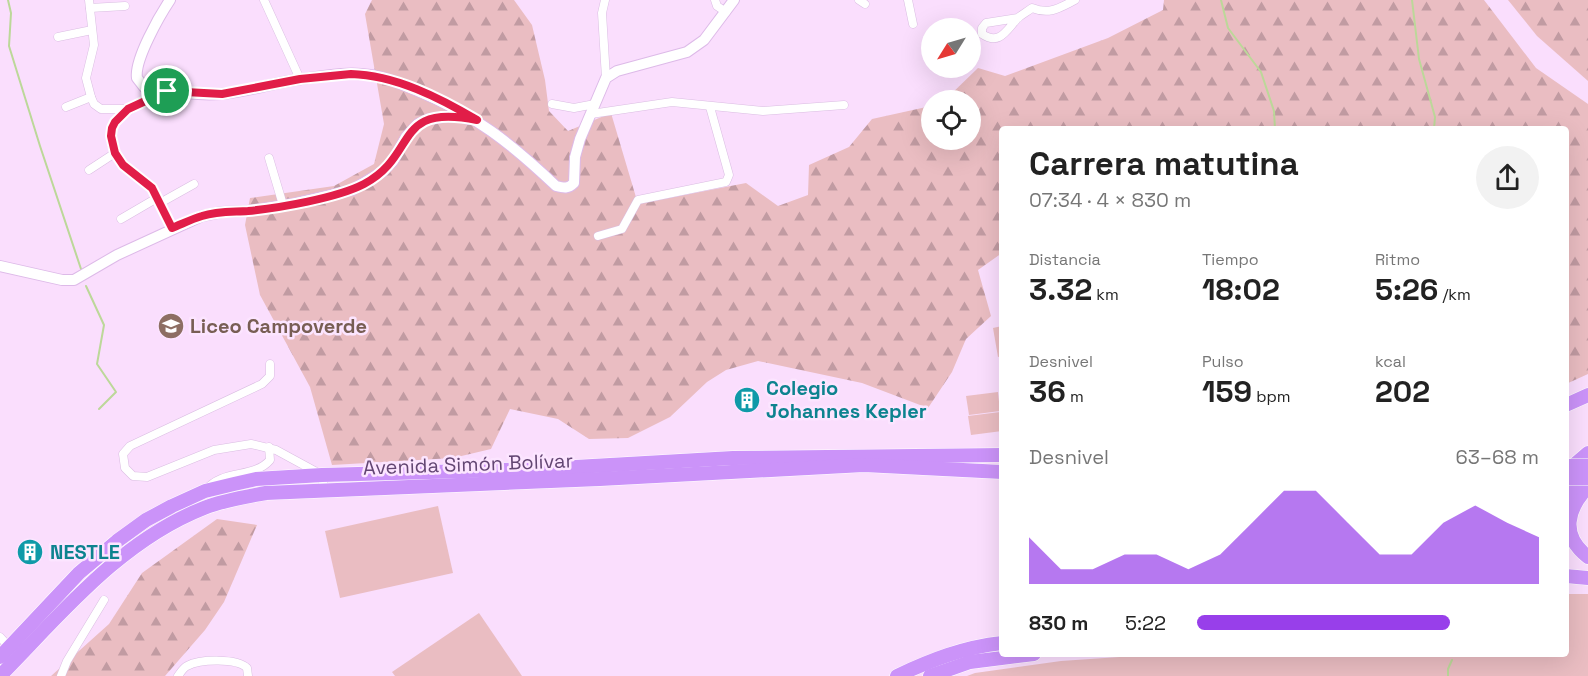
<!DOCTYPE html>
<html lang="es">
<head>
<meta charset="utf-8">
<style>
  body { margin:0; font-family:"Space Grotesk",sans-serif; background:#f2f2f2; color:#222; height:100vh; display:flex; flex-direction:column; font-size:22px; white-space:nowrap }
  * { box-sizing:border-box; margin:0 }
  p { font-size:20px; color:#767676 }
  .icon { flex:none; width:33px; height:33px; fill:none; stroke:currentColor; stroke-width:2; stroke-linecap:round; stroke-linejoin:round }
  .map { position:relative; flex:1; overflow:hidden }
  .sheet { position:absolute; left:999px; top:126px; width:570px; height:531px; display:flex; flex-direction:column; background:#fff; border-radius:6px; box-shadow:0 6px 24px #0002 }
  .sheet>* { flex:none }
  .needle { width:39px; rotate:233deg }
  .controls { position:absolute; left:921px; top:18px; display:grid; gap:12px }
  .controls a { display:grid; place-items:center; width:60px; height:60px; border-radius:50%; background:#fff; box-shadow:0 6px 24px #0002; font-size:30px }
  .pin { position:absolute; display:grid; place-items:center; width:51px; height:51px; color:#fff; margin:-26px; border:3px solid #fff; border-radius:50%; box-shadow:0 2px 6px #0007 }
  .round { display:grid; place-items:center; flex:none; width:63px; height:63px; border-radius:32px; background:#f2f2f2 }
  .overview { display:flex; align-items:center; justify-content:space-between; height:102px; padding:0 30px }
  h1 { font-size:33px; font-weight:600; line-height:45px }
  .metrics { display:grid; grid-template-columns:repeat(3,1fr); gap:9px; height:102px; padding:6px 30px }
  .metrics div { display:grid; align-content:center }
  .metrics b { font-size:30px; font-weight:600 }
  .metrics small { font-size:16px; font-weight:400 }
  .metrics p { font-size:16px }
  .chart { height:168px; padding:12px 30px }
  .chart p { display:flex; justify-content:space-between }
  .chart svg { width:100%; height:108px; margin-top:6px; fill:#983fea; opacity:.7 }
  ul { padding:0 30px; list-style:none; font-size:20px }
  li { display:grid; grid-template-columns:96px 72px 1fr; align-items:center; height:45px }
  li i { height:15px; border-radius:8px; background:#983fea }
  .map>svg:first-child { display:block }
</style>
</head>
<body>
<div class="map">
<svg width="1588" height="676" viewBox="0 0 1588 676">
  <defs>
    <pattern id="forest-firs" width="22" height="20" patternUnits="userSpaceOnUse" patternTransform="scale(1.5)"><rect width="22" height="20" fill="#eabdc2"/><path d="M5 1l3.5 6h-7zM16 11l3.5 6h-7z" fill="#c19ba2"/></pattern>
  </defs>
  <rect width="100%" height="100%" fill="#fadefd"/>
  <g fill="url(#forest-firs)">
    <polygon points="372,0 514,0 532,25 545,80 549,111 568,131 611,113 638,204 746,183 778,206 808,195 809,165 849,147 872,119 931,106 932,140 970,140 970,100 945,100 978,68 1005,76 1108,38 1163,10 1164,0 1484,0 1536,68 1588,104 1588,374 1566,384 1566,129 1002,129 1002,253 978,270 991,316 966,339 952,372 928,408 862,383 758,361 726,370 707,382 670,417 628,438 589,439 558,419 510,409 491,449 453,458 332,465 310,387 260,295 245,225 250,198 334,186 374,164 384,124 365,14"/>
    <polygon points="1508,0 1588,0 1588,81 1537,36"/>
    <polygon points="217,519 257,525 224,602 205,630 165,676 51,676 109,624 142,573"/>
  </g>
  <g fill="#eabdc2">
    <polygon points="1002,326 1002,356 998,357 993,328"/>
    <polygon points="998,392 1000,411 969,415 966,396"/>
    <polygon points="1000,412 1002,431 971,435 968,416"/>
    <polygon points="438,506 453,573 340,598 325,531"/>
    <polygon points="1566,594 1588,594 1588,676 967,676 975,673 1061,661 1163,654 1371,654 1390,656 1395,654 1566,654"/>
    <polygon points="479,613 522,676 395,676 392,672"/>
  </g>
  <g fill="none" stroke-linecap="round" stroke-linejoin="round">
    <g stroke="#bcd899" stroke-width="2">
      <polyline points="8,0 11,13 9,46 40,146 82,272"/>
      <polyline points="1221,0 1228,28 1261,72 1274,111 1275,129"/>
      <polyline points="1412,0 1419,59 1435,117 1434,129"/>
      <polyline points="86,286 104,325 97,364 116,392 99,409"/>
      <polyline points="1448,676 1448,669 1452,660"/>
    </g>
    <defs>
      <g id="street">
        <polyline points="89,0 94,45 86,78 91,97 94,104 101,109 128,109"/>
        <polyline points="264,0 300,79"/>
        <polyline points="605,0 602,13 606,78"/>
        <polyline points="715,0 717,6 726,12"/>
        <polyline points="859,0 865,4"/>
        <polyline points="908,0 913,24"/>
        <polyline points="90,8 125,6"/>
        <path d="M 1018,18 L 986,23 L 982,28 L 982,34 C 1001,47 1008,27 1019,17 C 1023,14 1028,11 1032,8 C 1050,15 1059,8 1075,0"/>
        <polyline points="58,37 92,30"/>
        <path d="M 167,91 C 136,106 89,121 122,164 C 130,174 143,177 151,187 C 160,199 165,215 172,228"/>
        <polyline points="552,104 574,108 595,104"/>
        <polyline points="66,107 91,97"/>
        <polyline points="591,114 672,102 763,111 844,105"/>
        <polyline points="269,158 283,205"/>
        <polyline points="89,170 115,153"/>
        <polyline points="160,203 194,184"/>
        <polyline points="121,219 157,198"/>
        <polyline points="598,236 622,229 638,200 726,182 729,175 710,107"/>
        <polyline points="270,364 270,376 262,384 130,446 123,454 125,468 133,476 147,477 214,450 251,444 276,450 322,475 324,490"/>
        <path d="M 206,490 C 222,469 254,479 270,460 L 269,447"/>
        <polyline points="0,637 10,648"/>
        <polyline points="61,676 67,661 104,600"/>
        <path d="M 178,676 C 181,672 183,668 187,666 C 200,659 237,658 247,668 L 248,676"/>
      </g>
      <g id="secondary">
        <path d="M 170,0 C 160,15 134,60 137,78 L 144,87 C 169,91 196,96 221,94 C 249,92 275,82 302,79 C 324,76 348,71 370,75 C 387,77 403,85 418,91 C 474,114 512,144 556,186 C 564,188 568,189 574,183 L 575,157 L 580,139 L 606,78 L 617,71 L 687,52 L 704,40 L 734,0"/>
        <polyline points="0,266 62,280 74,280 117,255 202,216 222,212 248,211 292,204 352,190 382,172 393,161 406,137 418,124 429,119 443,117 457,116 468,119"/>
      </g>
      <g id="highway">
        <polyline points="1566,405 1588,395"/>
        <polyline points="1567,471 1588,453"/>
        <path d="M 1588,487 C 1567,509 1560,535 1588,557"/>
        <polyline points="1566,495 1588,475"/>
        <polyline points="1566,576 1588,578"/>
        <polyline points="0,657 79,573 117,541 146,520 172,506 205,491 234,484 256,479 322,475 540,469 733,458 1002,455"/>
        <path d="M 0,676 C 61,614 120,541 204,508 C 224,500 245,497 266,493 L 600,479 L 864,465 L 1002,472"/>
        <path d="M 897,676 C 931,660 964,647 1002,643"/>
        <polyline points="930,676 970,662 1034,654"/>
      </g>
    </defs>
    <use href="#street" stroke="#dabde2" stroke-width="9"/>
    <use href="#secondary" stroke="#ddbae8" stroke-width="12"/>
    <use href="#highway" stroke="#fff" stroke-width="15"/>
    <use href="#street" stroke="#fff" stroke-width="8"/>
    <use href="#secondary" stroke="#fff" stroke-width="10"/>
    <use href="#highway" stroke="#cb93f9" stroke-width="14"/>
    <defs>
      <g id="highway-bridge">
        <polyline points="1566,466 1588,466"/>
        <polyline points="1566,478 1588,478"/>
      </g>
    </defs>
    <use href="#highway-bridge" stroke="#fff" stroke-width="15" stroke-linecap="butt"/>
    <use href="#highway-bridge" stroke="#cb93f9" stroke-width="14"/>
  </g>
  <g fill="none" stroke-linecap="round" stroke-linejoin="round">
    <defs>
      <path id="route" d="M 351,74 C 395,75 440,98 477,120 C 392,103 419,155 364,184 C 337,198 279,208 248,211 C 232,212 217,211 202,216 C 192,219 182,224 172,228 L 152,188 L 123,165 L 115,153 L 111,136 L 112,128 L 115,122 L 128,109 L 167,91 L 222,94 L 300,79 Z"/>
    </defs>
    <use href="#route" stroke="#fff" stroke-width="12"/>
    <use href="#route" stroke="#e11d48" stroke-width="8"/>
  </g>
  <defs>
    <symbol id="university-disc" viewBox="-11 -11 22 22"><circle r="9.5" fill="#8d6e63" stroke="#fce5ff"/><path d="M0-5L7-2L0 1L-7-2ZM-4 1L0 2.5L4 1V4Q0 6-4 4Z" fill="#fff"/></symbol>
    <symbol id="building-disc" viewBox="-11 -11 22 22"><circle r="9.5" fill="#0f9aa8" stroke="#fce5ff"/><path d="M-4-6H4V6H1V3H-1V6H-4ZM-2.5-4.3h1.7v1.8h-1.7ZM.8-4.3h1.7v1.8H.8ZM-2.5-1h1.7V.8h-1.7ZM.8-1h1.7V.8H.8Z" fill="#fff"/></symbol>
  </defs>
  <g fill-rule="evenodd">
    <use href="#university-disc" x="156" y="311" width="30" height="30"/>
    <use href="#building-disc" x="732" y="385" width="30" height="30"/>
    <use href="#building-disc" x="15" y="537" width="30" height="30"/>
  </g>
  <g text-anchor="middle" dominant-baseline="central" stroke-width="5" stroke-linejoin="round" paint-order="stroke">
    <g font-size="20" font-weight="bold" fill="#785e54" stroke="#fce5ff" text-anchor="start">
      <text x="190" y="326">Liceo Campoverde</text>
    </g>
    <g font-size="20" font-weight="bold" fill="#0d838f" stroke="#fce5ff" text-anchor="start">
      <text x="766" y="388">Colegio<tspan x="766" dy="23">Johannes Kepler</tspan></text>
      <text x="50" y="552">NESTLE</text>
    </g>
    <g font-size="20" fill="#634673" stroke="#fce5ff">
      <text transform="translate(468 464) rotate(-2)">Avenida Simón Bolívar</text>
    </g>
  </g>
</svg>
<div class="controls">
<a><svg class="needle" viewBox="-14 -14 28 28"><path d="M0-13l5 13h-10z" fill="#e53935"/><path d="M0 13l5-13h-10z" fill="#767676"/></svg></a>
<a><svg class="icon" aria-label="locate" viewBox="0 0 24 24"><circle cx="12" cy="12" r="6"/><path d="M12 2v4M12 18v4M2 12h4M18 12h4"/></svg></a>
</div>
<div class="pin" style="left:167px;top:91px;background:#1e9e55"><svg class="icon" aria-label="arrive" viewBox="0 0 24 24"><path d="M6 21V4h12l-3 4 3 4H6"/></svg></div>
<section class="sheet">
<div class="overview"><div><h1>Carrera matutina</h1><p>07:34 · 4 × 830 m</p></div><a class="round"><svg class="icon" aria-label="share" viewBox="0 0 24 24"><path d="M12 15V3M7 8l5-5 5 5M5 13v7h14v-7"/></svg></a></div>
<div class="metrics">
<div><p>Distancia</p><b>3.32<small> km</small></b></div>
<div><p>Tiempo</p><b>18:02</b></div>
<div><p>Ritmo</p><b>5:26<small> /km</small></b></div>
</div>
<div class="metrics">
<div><p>Desnivel</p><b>36<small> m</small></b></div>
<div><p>Pulso</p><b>159<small> bpm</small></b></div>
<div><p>kcal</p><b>202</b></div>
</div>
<div class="chart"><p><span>Desnivel</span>63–68 m</p>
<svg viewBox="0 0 160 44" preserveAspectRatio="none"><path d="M0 44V25L10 38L20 38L30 32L40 32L50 38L60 32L70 19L80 6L90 6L100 19L110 32L120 32L130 19L140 12L150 19L160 25V44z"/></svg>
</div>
<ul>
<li><b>830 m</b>5:22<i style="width:74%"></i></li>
</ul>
</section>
</div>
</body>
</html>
